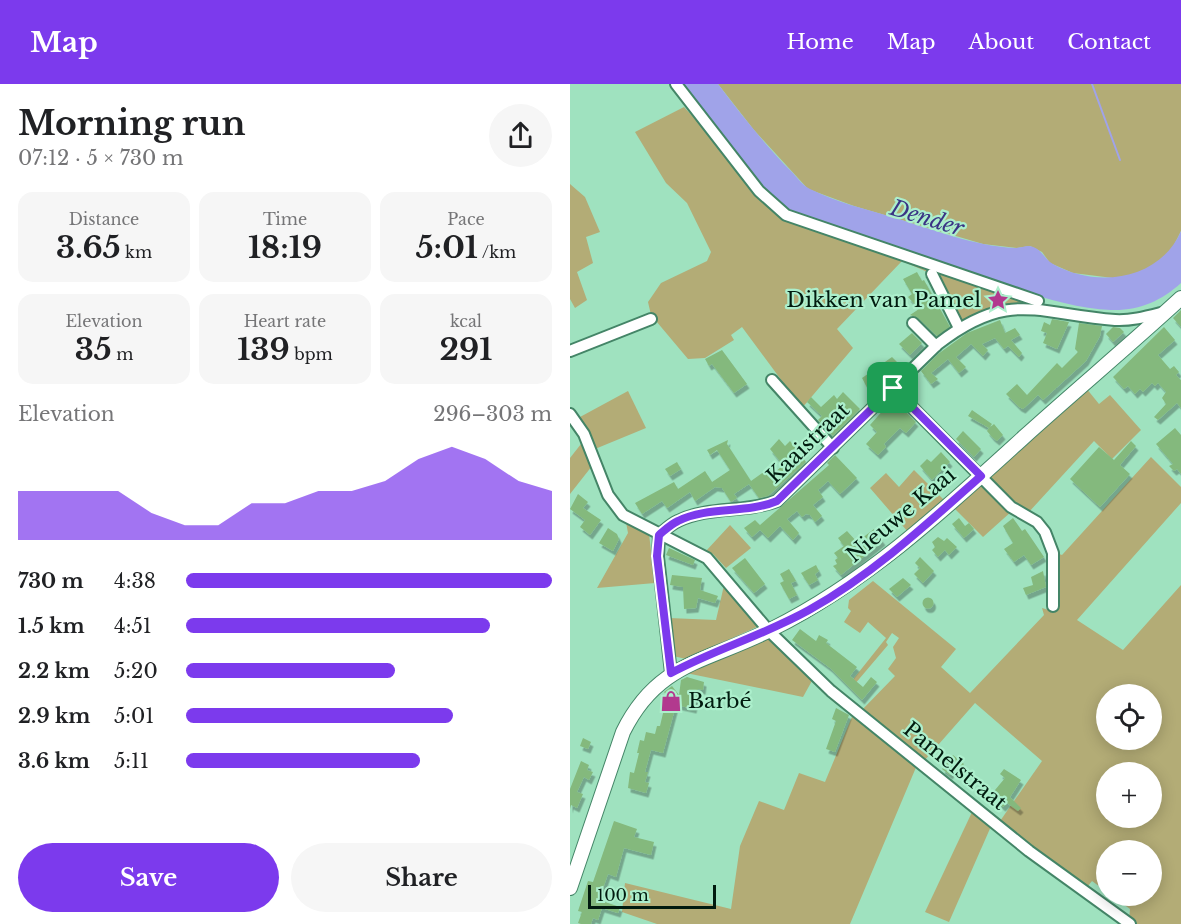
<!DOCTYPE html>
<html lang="en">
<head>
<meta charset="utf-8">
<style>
  body { margin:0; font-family:"Libre Baskerville",serif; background:#f6f6f6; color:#202124; height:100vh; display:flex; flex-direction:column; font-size:22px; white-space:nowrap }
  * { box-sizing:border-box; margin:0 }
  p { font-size:20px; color:#757577 }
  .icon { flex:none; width:33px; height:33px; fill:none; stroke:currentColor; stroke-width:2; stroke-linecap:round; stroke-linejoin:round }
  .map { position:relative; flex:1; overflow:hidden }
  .sheet { display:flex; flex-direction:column; background:#fff; width:570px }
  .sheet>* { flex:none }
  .buttons { position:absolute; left:526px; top:600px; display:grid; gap:12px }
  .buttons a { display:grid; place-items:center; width:66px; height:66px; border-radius:50%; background:#fff; box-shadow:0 3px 15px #0003; font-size:30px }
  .scale { position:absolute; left:18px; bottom:15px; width:128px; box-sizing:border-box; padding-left:6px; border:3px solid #011b0f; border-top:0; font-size:16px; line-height:21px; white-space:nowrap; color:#011b0f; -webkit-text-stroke:4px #acefcc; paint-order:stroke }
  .pin { position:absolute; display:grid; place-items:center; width:51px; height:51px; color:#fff; margin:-26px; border-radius:12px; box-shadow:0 3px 9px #0006 }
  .round { display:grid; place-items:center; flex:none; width:63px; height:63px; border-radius:32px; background:#f6f6f6 }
  .overview { display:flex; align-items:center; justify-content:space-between; height:102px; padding:0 18px }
  h1 { font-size:33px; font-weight:700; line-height:45px }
  .stats { display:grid; grid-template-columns:repeat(3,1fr); gap:9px; height:102px; padding:6px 18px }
  .stats div { display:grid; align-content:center; border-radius:15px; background:#f6f6f6; text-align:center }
  .stats b { font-size:30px; font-weight:700 }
  .stats small { font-size:16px; font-weight:400 }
  .stats p { font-size:16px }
  .chart { height:168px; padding:12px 18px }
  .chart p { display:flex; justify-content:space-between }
  .chart svg { width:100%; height:108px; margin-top:6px; fill:#7c3aed; opacity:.7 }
  .button { display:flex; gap:12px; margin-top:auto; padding:12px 18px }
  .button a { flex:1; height:69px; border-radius:36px; background:#7c3aed; color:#fff; font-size:24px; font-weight:700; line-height:69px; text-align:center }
  .button a+a { background:#f6f6f6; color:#202124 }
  ul { padding:0 18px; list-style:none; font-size:20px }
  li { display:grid; grid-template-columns:96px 72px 1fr; align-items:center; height:45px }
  li i { height:15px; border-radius:8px; background:#7c3aed }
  header { display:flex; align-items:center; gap:36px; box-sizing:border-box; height:84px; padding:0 30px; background:#7c3aed; color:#fff }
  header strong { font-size:28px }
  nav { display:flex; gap:33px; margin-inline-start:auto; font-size:21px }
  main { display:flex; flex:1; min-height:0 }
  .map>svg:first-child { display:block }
</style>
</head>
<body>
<header>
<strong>Map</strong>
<nav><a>Home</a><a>Map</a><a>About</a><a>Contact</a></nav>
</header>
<main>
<section class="sheet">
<div class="overview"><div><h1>Morning run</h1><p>07:12 · 5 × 730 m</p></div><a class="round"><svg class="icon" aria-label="share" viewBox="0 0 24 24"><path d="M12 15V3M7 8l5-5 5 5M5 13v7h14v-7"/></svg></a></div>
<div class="stats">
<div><p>Distance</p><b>3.65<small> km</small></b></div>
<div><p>Time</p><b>18:19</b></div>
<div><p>Pace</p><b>5:01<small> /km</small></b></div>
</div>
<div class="stats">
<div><p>Elevation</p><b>35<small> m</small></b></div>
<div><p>Heart rate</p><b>139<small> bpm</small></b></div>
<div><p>kcal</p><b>291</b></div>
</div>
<div class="chart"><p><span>Elevation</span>296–303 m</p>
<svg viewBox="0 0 160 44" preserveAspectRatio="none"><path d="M0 44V24L10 24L20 24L30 24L40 33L50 38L60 38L70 29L80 29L90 24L100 24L110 20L120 11L130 6L140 11L150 20L160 24V44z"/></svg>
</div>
<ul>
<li><b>730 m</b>4:38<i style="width:100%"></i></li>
<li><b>1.5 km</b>4:51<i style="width:83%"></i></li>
<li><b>2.2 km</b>5:20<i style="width:57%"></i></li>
<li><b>2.9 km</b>5:01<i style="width:73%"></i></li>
<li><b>3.6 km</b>5:11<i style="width:64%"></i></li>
</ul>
<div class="button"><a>Save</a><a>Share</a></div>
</section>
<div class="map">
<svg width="611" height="840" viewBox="0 0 611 840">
  <defs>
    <filter id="shadow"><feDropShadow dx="2.5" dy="4.5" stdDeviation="0" flood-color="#0004"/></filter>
  </defs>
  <rect width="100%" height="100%" fill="#9fe2bf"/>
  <g fill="#b3ac76" fill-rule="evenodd">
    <polygon points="148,0 611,0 611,147 601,167 589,179 562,191 543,194 503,189 480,179 472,168 460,162 447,164 413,160 284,122 238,105 184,46"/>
    <polygon points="114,23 211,128 468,220 389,244 362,190 332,177 267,245 283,264 232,324 172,243 161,251 164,256 135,274 118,275 81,231 78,218 91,199 137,177 141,168 117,119 96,99 65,48"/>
    <polygon points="0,100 15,113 30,148 16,153 23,179 7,188 17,216 5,224 0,215"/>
    <polygon points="516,304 529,320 540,311 571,346 542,375 524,357 458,429 447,422 421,396 420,390"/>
    <polygon points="58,307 76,344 25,365 10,333"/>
    <polygon points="11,360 22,382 0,410 0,374"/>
    <path d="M 581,373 L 611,403 L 611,419 L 507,536 L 553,566 L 611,501 L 611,840 L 564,840 L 559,835 L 560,825 L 542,812 L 582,812 L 582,766 L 537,766 L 537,808 L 522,797 L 518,802 L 511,796 L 509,800 L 428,740 L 472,677 L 405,619 L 354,677 L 291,627 L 325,592 L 318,585 L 326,574 L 323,563 L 329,554 L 322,549 L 316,558 L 318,561 L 284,601 L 281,598 L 316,554 L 298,538 L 290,549 L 274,538 L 281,527 L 278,524 L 279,516 L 303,497 L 386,565 L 371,583 L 400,609 L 474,531 L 472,524 L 485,528 L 486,469 L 492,471 ZM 537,610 L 582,610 L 582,656 L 537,656 ZM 537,688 L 582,688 L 582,734 L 537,734 Z"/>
    <polygon points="344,386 374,416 338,448 300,404 316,389 329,403"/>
    <polygon points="410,400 442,427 413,453 382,422"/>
    <polygon points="56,438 79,450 85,499 27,504 58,449"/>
    <polygon points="160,441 181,464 156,484 143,470 136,467"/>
    <polygon points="155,497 189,542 116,575 103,572 99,534 146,536"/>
    <polygon points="196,553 243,595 233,613 111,588"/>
    <polygon points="284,628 347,681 280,840 87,840 52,828 55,799 161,825 170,762 189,717 214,726 229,689 255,698"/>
    <polygon points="403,726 422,740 379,838 355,828"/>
  </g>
  <path fill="#a0a3e9" d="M 114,0 L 148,0 C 171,30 194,60 221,87 C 227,93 233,102 240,105 C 266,118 295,125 322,133 C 362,145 403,162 445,164 C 450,164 454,162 459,162 C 471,163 474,175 483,180 C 527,205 590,196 611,147 L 611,199 C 591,217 569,227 541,226 C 499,225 448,205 408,192 C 346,171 284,150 222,129 C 175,98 148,44 114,0 Z"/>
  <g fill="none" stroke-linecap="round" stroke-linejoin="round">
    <polyline stroke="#a0a3e9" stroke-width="2" points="522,0 550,76"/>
  </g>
  <g fill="#84b97d" filter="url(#shadow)">
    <polygon points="347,188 352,197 354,196 380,243 367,252 348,234 340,231 349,225 338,213 342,210 333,195"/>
    <polygon points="611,226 611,243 603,234"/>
    <polygon points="482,235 499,238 487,265 473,259 477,249 471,247 474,238 480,241"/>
    <polygon points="430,236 435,249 445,244 450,251 441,256 452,269 449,273 438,262 434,265 425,254 412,260 418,266 413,272 401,260 386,273 396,283 389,289 378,275 361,289 368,295 361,300 351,287 368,270 397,249"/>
    <polygon points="509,239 532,242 530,252 516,277 473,316 468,311 453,325 449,323 436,310 447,300 457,311 487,279 492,284 508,268 505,265"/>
    <polygon points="543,243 550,244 554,248 543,258 536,250"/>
    <polygon points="594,243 605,256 588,271 600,285 604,282 609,288 606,291 611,296 611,324 607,319 588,336 584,333 596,320 592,314 596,308 588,299 585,302 582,299 573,308 570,305 565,310 558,302 554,305 543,293"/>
    <polygon points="342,249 352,259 340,271 329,260"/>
    <polygon points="152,266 177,300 164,309 142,280 139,282 135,275"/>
    <polygon points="322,273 327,278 300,309 292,294"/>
    <polygon points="273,308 290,325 263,352 248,336 252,332 237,318 241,313 251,323 264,311 267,315"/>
    <polygon points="323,315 346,338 336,349 330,344 314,360 316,363 308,371 296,360 307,348 300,341"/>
    <polygon points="402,326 422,340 419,344 424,340 433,351 427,357 422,353 417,347 419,344 398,332"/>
    <polygon points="605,344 611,351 611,390 607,385 604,387 599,382 603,380 586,360"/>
    <polygon points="393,347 411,365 404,373 386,355"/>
    <polygon points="209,355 215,362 220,357 236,378 198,412 189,414 179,400 164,410 167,414 161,418 152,404 145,403 125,417 120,408 97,424 92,417 72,430 65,419 104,398 108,405 135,387 142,398 160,386 147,366 140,371 137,366 158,356 157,360 181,397 195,387 200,393 213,381 200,365"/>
    <polygon points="561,357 566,362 550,381 560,390 530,423 500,395 529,363 544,376"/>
    <polygon points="371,368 380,378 362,396 350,382 357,375 361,378"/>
    <polygon points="265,371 287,394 270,410 258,397 248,406 253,413 243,421 252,432 245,438 240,431 236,430 232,433 227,427 217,435 229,449 223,456 210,442 198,454 190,446 182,453 174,444 185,436 190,441 259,381 257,379"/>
    <polygon points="107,378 111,385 100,392 95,385"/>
    <polygon points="8,410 18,418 13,424 31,436 20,451 10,443 15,436 0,425"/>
    <polygon points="389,434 395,442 399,439 404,445 394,454 382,440"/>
    <polygon points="443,434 452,447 455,445 474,473 461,481 454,471 444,478 434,465 443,459 433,442"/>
    <polygon points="38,444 47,450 49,455 43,467 29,459"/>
    <polygon points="304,445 313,457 271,491 263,482 267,480 265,476 268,474 264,469 274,462 268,454 277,447 287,458"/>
    <polygon points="368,453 374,457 377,454 387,463 379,471 375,466 368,473 362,466 365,463 362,458"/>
    <polygon points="99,464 125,476 123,481 96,471"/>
    <polygon points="350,473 364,487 353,499 344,490 350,484 345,479"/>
    <polygon points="175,474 195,500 184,509 162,484"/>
    <polygon points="246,481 249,487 245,490 248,496 239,501 231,489"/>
    <polygon points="219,485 226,497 221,499 227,511 219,515 210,499 214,497 210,490"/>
    <polygon points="473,487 476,503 456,511 453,504 463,501 461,493"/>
    <polygon points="102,491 132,494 130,506 148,512 145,519 128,514 126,524 114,525 113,503 100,501"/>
    <polygon points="333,494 341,501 327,513 319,505"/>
    <circle cx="358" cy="519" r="5.5"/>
    <polygon points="230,545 246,557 249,551 258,556 256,559 287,583 280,592 293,603 301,593 307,598 292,616 260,584 222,556"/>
    <polygon points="117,593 134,598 133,606 128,605 124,625 106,621 93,669 81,666 75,688 78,688 75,698 79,699 76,709 58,704 60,688 64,689 69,669 67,669 70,656 74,657 76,648 85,650 87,642 90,642 97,612 94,608 102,602 109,611 111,596"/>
    <polygon points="266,624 279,631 265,668 256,665 266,637 262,635"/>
    <polygon points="13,654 21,658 18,665 10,662"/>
    <polygon points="383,671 394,680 387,688 384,685 380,691 372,685"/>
    <polygon points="11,677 19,681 17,686 23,688 19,696 14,693 7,708 13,710 7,724 1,721 0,725 0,705"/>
    <polygon points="434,685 451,696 440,713 451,724 448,727 437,719 433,723 420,712 435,694 430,690"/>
    <polygon points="44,737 67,745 64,753 84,758 81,771 54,764 46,793 38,790 29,816 50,823 48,829 32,824 28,836 23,834 21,840 11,840 8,839 12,828 8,827 18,797 23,798"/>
  </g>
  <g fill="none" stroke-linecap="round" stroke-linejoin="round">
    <defs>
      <g id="minor">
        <polyline points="106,0 189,107 216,131 468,217"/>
        <polyline points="362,190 389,244"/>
        <polyline points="343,239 366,262"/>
        <polyline points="0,267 81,235"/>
        <polyline points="202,296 263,364"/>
        <polyline points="323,304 441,423 467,438 475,448 483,469 483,522"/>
        <polyline points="0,330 14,350 38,411 53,431 137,474 199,547 261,607 459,767 560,840"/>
        <path d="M 89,451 C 95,446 101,440 108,437 C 138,422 176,429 207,417 L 368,260 C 439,205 467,230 545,236 C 562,237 579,232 595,228"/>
        <polyline points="89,451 88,473 101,589"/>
      </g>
      <path id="major" d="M 0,804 L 53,648 C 88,577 138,578 202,545 C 298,497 375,425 454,353 C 506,306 560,261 611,214"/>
    </defs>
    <use href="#minor" stroke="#448567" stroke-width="14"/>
    <use href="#major" stroke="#448567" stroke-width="16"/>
    <use href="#minor" stroke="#fff" stroke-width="10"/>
    <use href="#major" stroke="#fff" stroke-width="14"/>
  </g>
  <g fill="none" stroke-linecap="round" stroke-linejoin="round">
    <defs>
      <path id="route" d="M 323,304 L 411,392 C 357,440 303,490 239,526 C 194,551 146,565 101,589 L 87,472 L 89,451 C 95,446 101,440 108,437 C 138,422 176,430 207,417 Z"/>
    </defs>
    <use href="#route" stroke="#fff" stroke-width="12"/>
    <use href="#route" stroke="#7c3aed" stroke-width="8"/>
  </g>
  <defs>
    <symbol id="sight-bare" viewBox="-9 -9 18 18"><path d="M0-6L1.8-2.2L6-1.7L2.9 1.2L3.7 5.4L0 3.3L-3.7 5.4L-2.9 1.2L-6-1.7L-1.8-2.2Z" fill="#b2398e" stroke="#acefcc" stroke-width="2.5" paint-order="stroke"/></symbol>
    <symbol id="shop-bare" viewBox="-9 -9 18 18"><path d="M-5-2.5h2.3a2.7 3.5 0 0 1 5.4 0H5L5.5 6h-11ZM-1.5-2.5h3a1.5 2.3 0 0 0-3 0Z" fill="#b2398e" stroke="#acefcc" stroke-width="2.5" paint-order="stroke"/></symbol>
  </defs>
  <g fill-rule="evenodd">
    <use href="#sight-bare" x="413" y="201" width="30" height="30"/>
    <use href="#shop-bare" x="86" y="602" width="30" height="30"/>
  </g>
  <g text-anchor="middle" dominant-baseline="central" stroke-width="4.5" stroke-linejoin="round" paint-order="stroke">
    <g font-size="21" fill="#011b0f" stroke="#acefcc" text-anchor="end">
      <text x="411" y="216">Dikken van Pamel</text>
      <text x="118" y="617" text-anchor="start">Barbé</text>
    </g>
    <g font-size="21" fill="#011b0f" stroke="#acefcc">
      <text transform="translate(238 359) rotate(-44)">Kaaistraat</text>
      <text transform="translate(331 431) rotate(-40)">Nieuwe Kaai</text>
      <text transform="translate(385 682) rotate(39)">Pamelstraat</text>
    </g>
    <g font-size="22" font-style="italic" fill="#3a3485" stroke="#acefcc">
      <text transform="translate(357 134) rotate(17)">Dender</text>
    </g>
  </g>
</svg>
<div class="buttons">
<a><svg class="icon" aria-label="locate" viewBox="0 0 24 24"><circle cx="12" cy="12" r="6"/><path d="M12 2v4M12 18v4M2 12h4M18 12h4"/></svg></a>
<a>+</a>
<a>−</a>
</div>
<div class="scale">100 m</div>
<div class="pin" style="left:323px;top:304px;background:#1e9e55"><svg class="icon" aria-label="arrive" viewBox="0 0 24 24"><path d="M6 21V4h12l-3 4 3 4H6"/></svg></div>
</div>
</main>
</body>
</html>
